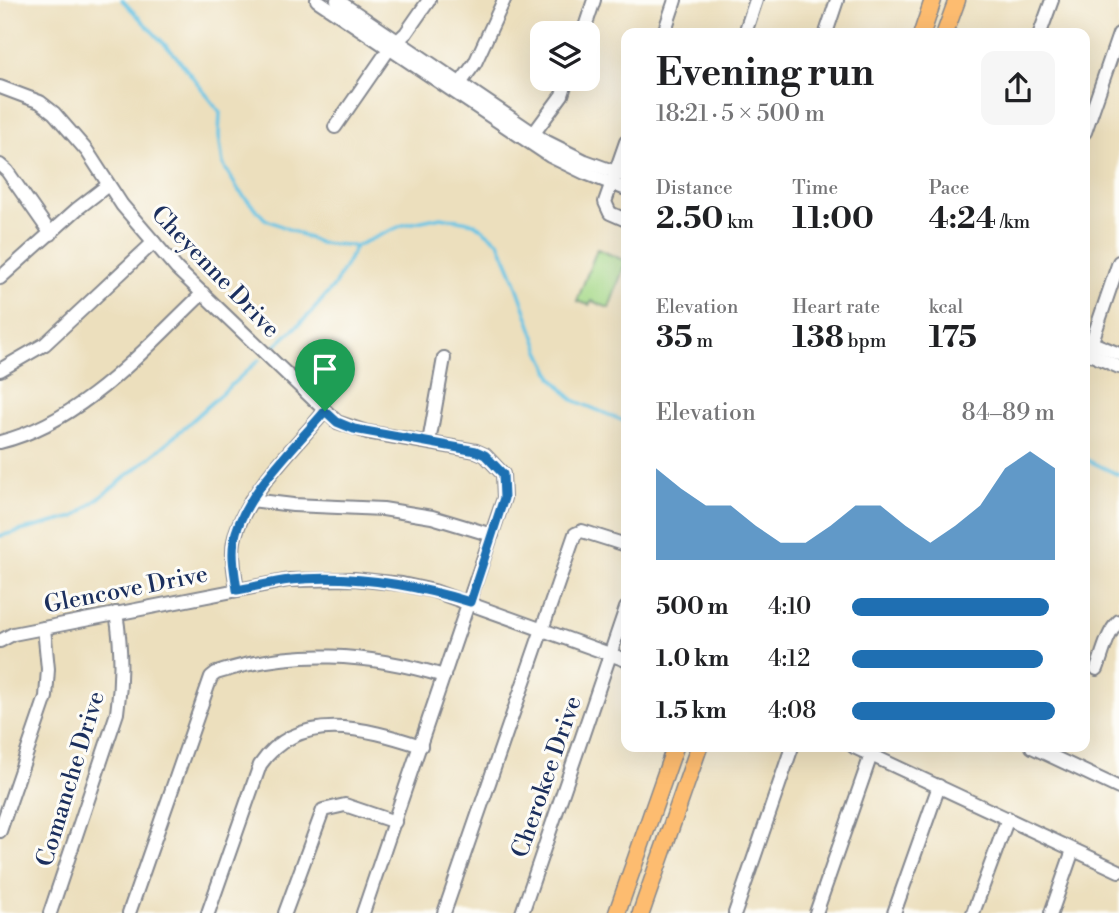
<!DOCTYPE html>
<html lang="en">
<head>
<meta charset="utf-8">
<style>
  body { margin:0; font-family:"Libre Bodoni",serif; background:#f6f6f6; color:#202124; height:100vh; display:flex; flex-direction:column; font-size:26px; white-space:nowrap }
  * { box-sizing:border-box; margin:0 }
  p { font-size:23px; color:#757577 }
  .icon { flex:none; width:38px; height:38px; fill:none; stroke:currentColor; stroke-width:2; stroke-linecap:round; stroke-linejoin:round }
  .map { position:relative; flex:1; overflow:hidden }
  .panel { position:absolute; left:621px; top:28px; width:469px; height:724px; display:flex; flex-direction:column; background:#fff; border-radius:14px; box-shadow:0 7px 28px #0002 }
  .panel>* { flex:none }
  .tools { position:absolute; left:530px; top:21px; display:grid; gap:14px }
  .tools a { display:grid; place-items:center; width:70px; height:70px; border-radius:14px; background:#fff; box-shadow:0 7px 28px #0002; font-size:35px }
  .pin { position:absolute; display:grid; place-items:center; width:60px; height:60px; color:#fff; margin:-72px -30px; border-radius:50% 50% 50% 0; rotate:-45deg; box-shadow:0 0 7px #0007 }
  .pin .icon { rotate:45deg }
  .round { display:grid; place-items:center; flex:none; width:74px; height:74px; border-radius:14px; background:#f6f6f6 }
  .summary { display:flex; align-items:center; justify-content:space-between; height:119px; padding:0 35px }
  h1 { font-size:38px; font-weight:800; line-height:52px }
  .figures { display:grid; grid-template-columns:repeat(3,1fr); gap:10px; height:119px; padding:7px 35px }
  .figures div { display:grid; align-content:center }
  .figures b { font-size:30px; font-weight:800 }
  .figures small { font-size:19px; font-weight:400 }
  .figures p { font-size:19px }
  .chart { height:196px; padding:14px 35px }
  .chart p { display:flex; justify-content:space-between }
  .chart svg { width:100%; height:126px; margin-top:7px; fill:#1f6fb2; opacity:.7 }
  ul { padding:0 35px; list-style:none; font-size:23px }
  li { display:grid; grid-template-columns:112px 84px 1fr; align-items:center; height:52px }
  li i { height:18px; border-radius:9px; background:#1f6fb2 }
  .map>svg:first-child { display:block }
</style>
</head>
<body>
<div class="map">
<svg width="1119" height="913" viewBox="0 0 1119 913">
  <rect width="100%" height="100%" fill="#fdfcf7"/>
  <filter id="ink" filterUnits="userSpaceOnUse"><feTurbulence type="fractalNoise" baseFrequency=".0143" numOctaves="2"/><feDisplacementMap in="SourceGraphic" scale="14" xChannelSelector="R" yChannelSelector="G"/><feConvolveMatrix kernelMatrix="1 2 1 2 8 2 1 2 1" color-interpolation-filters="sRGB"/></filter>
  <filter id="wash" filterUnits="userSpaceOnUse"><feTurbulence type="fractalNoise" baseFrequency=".00686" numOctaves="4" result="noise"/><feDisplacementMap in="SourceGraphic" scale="28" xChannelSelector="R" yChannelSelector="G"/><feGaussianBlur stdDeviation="1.57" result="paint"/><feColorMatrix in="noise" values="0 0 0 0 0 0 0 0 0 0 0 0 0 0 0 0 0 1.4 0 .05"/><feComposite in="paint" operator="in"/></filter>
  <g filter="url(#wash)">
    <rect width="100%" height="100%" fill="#ecdfbd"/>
    <polygon fill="#a6d989" stroke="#608474" stroke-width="2" points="597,249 626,261 609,308 592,301 589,305 577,301"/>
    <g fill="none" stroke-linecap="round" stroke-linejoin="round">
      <g stroke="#67c4e5" stroke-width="3.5">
        <polyline points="122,0 176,56 220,112 219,135 223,164 239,191 265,219 320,243 356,246 403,225 441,217 474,223 499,242 513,275 540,351 553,378 573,400 626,422"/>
        <polyline points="272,349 309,315 334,286 356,246"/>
        <polyline points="1085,459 1119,475"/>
        <polyline points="0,536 75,517 158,451 259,360"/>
      </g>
    </g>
  </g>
  <g filter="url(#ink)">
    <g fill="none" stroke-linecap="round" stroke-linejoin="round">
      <defs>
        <g id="minor">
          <polyline points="317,0 550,156 585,173 626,189"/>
          <polyline points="337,0 545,141 585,161 626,176"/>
          <polyline points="583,33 594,0"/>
          <polyline points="664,33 675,0"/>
          <polyline points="745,33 756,0"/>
          <polyline points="826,33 837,0"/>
          <polyline points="1040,33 1052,0"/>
          <polyline points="0,87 40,102 54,113 87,151 122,205 177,269 337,422 367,432 476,451 485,455 503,474 504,498 363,913"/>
          <polyline points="456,89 475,63 504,0"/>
          <polyline points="335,127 389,49 406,33 429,0"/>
          <polyline points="1085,132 1119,34"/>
          <polyline points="534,133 562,95 567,79"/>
          <polyline points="626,142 605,202 610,213 626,220"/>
          <polyline points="0,165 7,171 51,234"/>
          <polyline points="0,278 77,209 108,185"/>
          <polyline points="1085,340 1119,354"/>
          <polyline points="1085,352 1119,367"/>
          <polyline points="1088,353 1119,262"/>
          <polyline points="0,370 45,344 154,242"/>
          <path d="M 0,442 C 82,422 144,349 203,293"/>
          <polyline points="429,442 444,358"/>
          <polyline points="251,500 293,505 383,509 432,517 492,535"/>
          <path d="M 237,590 C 235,574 231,557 234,541 C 242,497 297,445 325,411"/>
          <polyline points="0,641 13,634 289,580 354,579 402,584 434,591 626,660"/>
          <path d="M 1097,669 C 1103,653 1107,633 1119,621"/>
          <polyline points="854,747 1119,871"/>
          <polyline points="1032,747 1119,788"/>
          <polyline points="0,831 46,697 48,669 44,628"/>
          <path d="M 50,913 L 117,713 C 122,679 122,648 116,613"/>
          <path d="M 129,913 L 211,677 L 216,673 C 294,648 367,653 444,676"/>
          <path d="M 208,913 L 260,765 C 298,709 366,728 421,746"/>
          <polyline points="285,913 323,810 345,805 395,822"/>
          <polyline points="444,913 575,534 582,531 626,545"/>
          <polyline points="522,913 626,608"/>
          <polyline points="735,913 792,747"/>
          <polyline points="816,913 871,755"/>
          <polyline points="894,913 939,786"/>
          <polyline points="973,913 1008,818"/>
          <polyline points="1051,913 1073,850"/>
        </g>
        <g id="major">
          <polyline points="922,33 933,0"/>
          <polyline points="945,33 957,0"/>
          <polyline points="617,913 675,747"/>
          <polyline points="641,913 699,747"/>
        </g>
      </defs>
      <use href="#minor" stroke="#84878e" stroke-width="16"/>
      <use href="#major" stroke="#84878e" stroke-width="19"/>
      <use href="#minor" stroke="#fff" stroke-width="12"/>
      <use href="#major" stroke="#fdbc6f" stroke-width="16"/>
    </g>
  </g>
  <g fill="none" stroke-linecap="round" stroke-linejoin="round" filter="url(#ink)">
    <defs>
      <path id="route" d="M 325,411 L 337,422 L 354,429 L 476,451 L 485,455 L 503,474 L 504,498 L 470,602 C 411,584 352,574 290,580 C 272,582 255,587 237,590 C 235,574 231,557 234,541 C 241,497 297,445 325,411 Z"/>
    </defs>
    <use href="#route" stroke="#fff" stroke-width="14"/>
    <use href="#route" stroke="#1f6fb2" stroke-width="9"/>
  </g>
  <g text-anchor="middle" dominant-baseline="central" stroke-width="6" stroke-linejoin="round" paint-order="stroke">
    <g font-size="24" fill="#1b2f5e" stroke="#fdfcf7">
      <text transform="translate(215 272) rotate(46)">Cheyenne Drive</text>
      <text transform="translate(126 590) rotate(-11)">Glencove Drive</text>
      <text transform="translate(547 777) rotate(-71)">Cherokee Drive</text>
      <text transform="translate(71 779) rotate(-73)">Comanche Drive</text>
    </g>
  </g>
</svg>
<div class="tools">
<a><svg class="icon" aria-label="layers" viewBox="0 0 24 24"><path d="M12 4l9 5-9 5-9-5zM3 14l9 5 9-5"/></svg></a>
</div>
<div class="pin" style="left:325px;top:411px;background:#1e9e55"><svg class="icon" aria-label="arrive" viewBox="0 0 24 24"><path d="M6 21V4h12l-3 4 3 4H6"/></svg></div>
<section class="panel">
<div class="summary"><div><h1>Evening run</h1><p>18:21 · 5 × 500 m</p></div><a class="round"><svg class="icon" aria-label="share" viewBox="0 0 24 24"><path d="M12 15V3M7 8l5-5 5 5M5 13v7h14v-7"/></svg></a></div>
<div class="figures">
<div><p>Distance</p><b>2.50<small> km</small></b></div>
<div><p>Time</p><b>11:00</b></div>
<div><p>Pace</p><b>4:24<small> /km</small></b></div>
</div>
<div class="figures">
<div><p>Elevation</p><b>35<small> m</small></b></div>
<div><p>Heart rate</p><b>138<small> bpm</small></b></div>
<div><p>kcal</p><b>175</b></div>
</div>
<div class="chart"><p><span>Elevation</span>84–89 m</p>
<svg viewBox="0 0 160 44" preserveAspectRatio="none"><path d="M0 44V12L10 19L20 25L30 25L40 32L50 38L60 38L70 32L80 25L90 25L100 32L110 38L120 32L130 25L140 12L150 6L160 12V44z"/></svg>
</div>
<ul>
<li><b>500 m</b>4:10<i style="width:97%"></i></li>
<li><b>1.0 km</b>4:12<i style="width:94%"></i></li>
<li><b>1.5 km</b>4:08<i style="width:100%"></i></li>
</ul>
</section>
</div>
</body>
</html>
